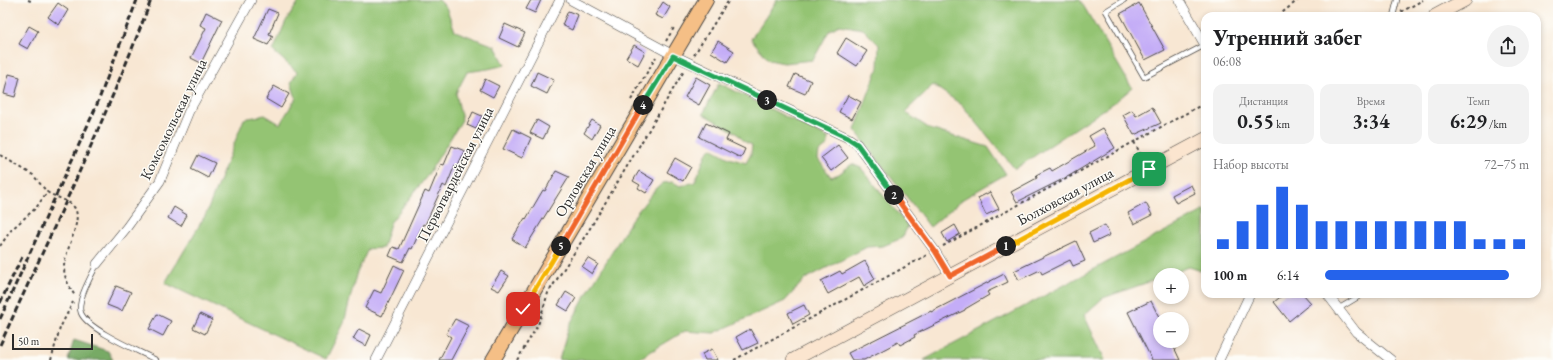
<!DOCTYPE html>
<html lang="ru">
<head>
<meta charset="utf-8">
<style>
  body { margin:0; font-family:"EB Garamond",serif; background:#f2f2f2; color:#202124; height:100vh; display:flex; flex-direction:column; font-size:15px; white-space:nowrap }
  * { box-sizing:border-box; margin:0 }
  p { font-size:13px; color:#757577 }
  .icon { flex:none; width:22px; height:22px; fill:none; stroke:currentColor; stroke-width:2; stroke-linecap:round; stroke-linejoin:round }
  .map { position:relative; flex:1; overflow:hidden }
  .sheet { position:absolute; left:1201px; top:12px; width:340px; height:286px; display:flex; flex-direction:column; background:#fff; border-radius:12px; box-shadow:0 2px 6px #0003 }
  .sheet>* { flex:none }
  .fabs { position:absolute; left:1153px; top:268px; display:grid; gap:8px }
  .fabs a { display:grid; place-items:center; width:36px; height:36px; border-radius:50%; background:#fff; box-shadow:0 2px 6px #0003; font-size:20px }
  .scale { position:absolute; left:12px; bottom:10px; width:81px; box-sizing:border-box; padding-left:4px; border:2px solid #2b2b2b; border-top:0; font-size:11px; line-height:14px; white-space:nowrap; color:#2b2b2b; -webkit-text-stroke:3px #fdfcf7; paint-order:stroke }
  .pin { position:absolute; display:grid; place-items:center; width:34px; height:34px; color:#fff; margin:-17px; border-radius:8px; box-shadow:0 2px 6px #0006 }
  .km { position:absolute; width:20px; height:20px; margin:-10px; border-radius:50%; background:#222; color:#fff; font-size:11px; line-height:20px; text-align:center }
  .round { display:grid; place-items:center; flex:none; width:42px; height:42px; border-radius:21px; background:#f2f2f2 }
  .overview { display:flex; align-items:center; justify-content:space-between; height:68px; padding:0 12px }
  h1 { font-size:22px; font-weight:700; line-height:30px }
  .figures { display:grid; grid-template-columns:repeat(3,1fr); gap:6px; height:68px; padding:4px 12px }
  .figures div { display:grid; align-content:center; border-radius:10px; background:#f2f2f2; text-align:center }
  .figures b { font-size:20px; font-weight:700 }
  .figures small { font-size:11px; font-weight:400 }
  .figures p { font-size:11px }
  .chart { height:112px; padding:8px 12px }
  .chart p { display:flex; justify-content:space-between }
  .chart svg { width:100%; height:72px; margin-top:4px; stroke:#2563eb; stroke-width:6 }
  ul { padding:0 12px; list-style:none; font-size:13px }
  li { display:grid; grid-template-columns:64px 48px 1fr; align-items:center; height:30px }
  li i { height:10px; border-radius:5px; background:#2563eb }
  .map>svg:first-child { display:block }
</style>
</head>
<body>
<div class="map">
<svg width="1553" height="360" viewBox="0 0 1553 360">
  <rect width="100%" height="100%" fill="#fdfcf7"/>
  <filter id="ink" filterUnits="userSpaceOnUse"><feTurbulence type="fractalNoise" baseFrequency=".025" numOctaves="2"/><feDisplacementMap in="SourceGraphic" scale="8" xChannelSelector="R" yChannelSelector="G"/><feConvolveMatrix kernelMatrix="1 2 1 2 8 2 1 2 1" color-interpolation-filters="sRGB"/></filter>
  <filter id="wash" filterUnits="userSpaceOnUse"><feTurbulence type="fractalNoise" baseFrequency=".012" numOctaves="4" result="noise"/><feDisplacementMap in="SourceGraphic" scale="16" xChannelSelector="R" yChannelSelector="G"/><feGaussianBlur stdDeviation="0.9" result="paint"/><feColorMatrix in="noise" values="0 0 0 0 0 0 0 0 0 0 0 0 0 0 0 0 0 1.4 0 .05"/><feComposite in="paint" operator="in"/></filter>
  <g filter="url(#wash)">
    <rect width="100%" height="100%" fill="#f8e7d3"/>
    <g fill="#94c473" stroke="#60784f">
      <polygon points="300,0 439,0 446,7 455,31 495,46 505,65 488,69 467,72 456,93 462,120 427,176 390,223 383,248 368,249 356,275 344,323 326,359 165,283 206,214 244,119 265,115 280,124 296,98 291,83 297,72 273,51 286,21"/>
      <polygon points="777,0 1080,0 1132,88 1115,102 1015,169 962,105 933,85 905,112 930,129 988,147 1006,174 963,199 930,227 855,130 878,68 879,45 863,29 839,25 829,31 813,60 784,63 769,60 751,39"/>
      <polygon points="719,83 828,138 828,145 819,152 818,159 831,177 839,174 852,164 861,168 908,226 902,238 883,246 867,247 805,279 785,301 714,333 685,331 640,358 639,360 559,360 569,326 589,290 634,216 656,189 663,183 673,182 680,186 695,182 707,152 711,148 729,158 746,163 751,154 752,145 745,142 735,132 703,114"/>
      <polygon points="1205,210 1205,272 1189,267 1168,275 1160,275 1160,278 1103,298 1084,315 1105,360 924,360"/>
    </g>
    <polygon fill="#77aa65" stroke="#516a48" points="74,340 108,351 113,360 68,360"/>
    <g id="blocks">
      <g fill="#c4adf7">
        <polygon points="531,0 541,0 535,13 526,9"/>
        <polygon points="663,2 670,7 663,19 655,15"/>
        <polygon points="58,3 68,10 59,25 48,17"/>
        <polygon points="1139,3 1165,50 1145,60 1120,14"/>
        <polygon points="268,9 278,13 269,34 273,36 268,45 254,39"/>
        <polygon points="568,11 578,15 572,30 562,25"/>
        <polygon points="206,12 222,20 201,63 191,58 206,28 200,25"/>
        <polygon points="505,24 525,33 518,47 499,38"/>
        <polygon points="29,26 38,31 28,49 19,44"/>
        <polygon points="846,38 867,51 857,66 837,53"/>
        <polygon points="718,41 734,51 727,62 711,52"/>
        <polygon points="634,45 645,52 638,65 626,58"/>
        <polygon points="537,72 554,80 547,94 531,86"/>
        <polygon points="9,74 20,77 15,97 4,94"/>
        <polygon points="795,74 811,81 805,94 789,87"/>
        <polygon points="696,77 710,85 699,105 685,97"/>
        <polygon points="485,79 499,86 493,97 480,90"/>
        <polygon points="274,86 289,94 281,108 266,99"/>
        <polygon points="848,95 861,102 852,119 839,112"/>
        <polygon points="1152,107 1161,123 1134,135 1123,115 1132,110 1136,116"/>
        <polygon points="473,112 482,116 476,129 467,125"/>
        <polygon points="537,120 549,127 543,139 530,133"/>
        <polygon points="592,120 600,125 592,139 584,133"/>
        <polygon points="706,123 729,134 726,140 745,149 741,158 699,137"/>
        <polygon points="1103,128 1115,148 1069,176 1017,202 1011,192 1037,178 1036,175 1050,168 1052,171 1095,146 1089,136"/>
        <polygon points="513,129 531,138 522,158 503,149"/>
        <polygon points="838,145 848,158 831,171 821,158"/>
        <polygon points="452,146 465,151 458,166 455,165 446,187 443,185 425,225 423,224 412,249 410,248 403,262 389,256 393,247 399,249 425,191 429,193 441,164 444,165"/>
        <polygon points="198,155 215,163 208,178 191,169"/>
        <polygon points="675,158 691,167 683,181 667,172"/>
        <polygon points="556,171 569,177 525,248 512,239 525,218 526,219 543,190 545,191"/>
        <polygon points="639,171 654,180 646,193 638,188 640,185 633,181"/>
        <polygon points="1191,185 1195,193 1176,203 1172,195"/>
        <polygon points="990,192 999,209 986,215 978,198"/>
        <polygon points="1146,203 1152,215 1134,224 1128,213"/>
        <polygon points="174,207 187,215 181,226 168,218"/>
        <polygon points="955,225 960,234 947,242 942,233"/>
        <polygon points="1105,225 1110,235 1093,243 1089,233"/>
        <polygon points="1076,241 1085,261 1073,266 1070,260 1042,274 1040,270 1019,280 1014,271"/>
        <polygon points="588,258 598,264 592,274 582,267"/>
        <polygon points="865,261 875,279 864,286 859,277 828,294 821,281 840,271 842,274"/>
        <polygon points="394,265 404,270 382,316 365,308 374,290 381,293"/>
        <polygon points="501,271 509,276 499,291 491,287"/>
        <polygon points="1004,274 1008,282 987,292 989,295 965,309 965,310 914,335 915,337 900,345 898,342 864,360 852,360 848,353 931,311 931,312"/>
        <polygon points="116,286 131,292 122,311 107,305"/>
        <polygon points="566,292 576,298 568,311 558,305"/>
        <polygon points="1284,294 1303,294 1311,303 1289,321 1274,302"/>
        <polygon points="1151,301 1160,319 1160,341 1171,341 1180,360 1152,360 1128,312"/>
        <polygon points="804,305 809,315 793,324 788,313"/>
        <polygon points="157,314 171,321 163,336 149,329"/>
        <polygon points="200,314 212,320 205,334 193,328"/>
        <polygon points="455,319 469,326 451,360 439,360 451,337 446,334"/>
        <polygon points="359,329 371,335 366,346 353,339"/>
        <polygon points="750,329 758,343 743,350 736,337"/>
        <polygon points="712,349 718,360 705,360 702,354"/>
      </g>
    </g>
  </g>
  <g filter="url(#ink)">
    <use href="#blocks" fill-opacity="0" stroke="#4a4744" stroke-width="1"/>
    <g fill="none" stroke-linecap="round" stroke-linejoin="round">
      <defs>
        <g id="service">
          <polyline points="1124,0 1106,11 1144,77 1205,45"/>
          <polyline points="1393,16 1397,0"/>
          <path d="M 97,264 C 92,275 76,301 81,313 C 88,330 139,351 156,360"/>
          <polyline points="1338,309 1363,294"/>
        </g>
        <g id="minor">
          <polyline points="571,0 673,55 848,138 857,144 935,251 950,276"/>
          <polyline points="1179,0 1205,45"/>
          <polyline points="97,264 127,227 160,181 189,111 251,0"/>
          <polyline points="1327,294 1356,332 1391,360"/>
          <polyline points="376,360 560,0"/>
          <polyline points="1219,360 1250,294"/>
        </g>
        <g id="secondary">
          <polyline points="1435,16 1465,0"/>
          <polyline points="793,360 1205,139"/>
        </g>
        <polyline id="primary" points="493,360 706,0"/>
      </defs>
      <use href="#service" stroke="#4a4744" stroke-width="6"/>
      <use href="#minor" stroke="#4a4744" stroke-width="10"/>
      <use href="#secondary" stroke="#4a4744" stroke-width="14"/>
      <use href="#primary" stroke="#4a4744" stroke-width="16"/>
      <g stroke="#4a4744" stroke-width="2" stroke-dasharray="3 3" stroke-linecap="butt">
        <polyline points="28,0 31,1"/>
        <polyline points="1401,12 1423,0"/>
        <polyline points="1278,16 1298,0"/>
        <polyline points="666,41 675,26"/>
        <polyline points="694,55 729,0"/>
        <polyline points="631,100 656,57"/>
        <polyline points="1134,142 1144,160"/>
        <polyline points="0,155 33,175 47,192"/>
        <path d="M 0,246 L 12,229 L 36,208 L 47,192 C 56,198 67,199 74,207 C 84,219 64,252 64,267 C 64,278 69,286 75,296"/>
        <polyline points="943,246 1205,103"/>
        <polyline points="51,360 60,328 73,302"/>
        <polyline points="517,360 538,325 548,293 589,230 684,71"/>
        <polyline points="734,360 927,255"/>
      </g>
      <use href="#service" stroke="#fff" stroke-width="4.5"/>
      <use href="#minor" stroke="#fff" stroke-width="9"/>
      <use href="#secondary" stroke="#fbe5cf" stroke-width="13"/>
      <use href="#primary" stroke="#f5bf86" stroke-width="14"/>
      <g stroke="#2b2b2b" stroke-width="3" stroke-dasharray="6 3" stroke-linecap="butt">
        <polyline points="0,303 22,257"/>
        <polyline points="0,319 96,107 137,0"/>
        <path d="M 0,345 C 52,231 107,117 151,0"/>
      </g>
    </g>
  </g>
  <g fill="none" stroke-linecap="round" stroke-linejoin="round" filter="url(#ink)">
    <defs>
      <polyline id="split-1" points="1006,246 1149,169"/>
      <polyline id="split-2" points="894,195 935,251 950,276 1006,246"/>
      <polyline id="split-3" points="767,100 848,138 857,144 894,195"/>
      <polyline id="split-4" points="643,105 673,56 767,100"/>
      <polyline id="split-5" points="561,246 643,105"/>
      <polyline id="split-6" points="523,309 561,246"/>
    </defs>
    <use href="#split-1" stroke="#fff" stroke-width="8"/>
    <use href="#split-2" stroke="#fff" stroke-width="8"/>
    <use href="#split-3" stroke="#fff" stroke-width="8"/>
    <use href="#split-4" stroke="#fff" stroke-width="8"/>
    <use href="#split-5" stroke="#fff" stroke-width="8"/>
    <use href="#split-6" stroke="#fff" stroke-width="8"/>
    <use href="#split-1" stroke="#f5b400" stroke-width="5"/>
    <use href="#split-2" stroke="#f0652b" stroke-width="5"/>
    <use href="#split-3" stroke="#22a559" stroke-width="5"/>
    <use href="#split-4" stroke="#22a559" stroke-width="5"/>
    <use href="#split-5" stroke="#f0652b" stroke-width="5"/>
    <use href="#split-6" stroke="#f5b400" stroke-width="5"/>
  </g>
  <g text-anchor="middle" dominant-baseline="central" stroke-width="3" stroke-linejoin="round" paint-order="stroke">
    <g font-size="15" fill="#2b2b2b" stroke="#fdfcf7">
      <text transform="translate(173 119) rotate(-64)">Комсомольская улица</text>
      <text transform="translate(585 171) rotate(-59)">Орловская улица</text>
      <text transform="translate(455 174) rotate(-63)">Первогвардейская улица</text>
      <text transform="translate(1065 196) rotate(-28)">Болховская улица</text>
    </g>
  </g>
</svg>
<div class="fabs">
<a>+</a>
<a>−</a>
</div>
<div class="scale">50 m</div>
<div class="pin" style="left:1149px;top:169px;background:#1e9e55"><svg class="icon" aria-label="arrive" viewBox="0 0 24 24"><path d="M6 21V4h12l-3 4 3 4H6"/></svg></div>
<div class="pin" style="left:523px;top:309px;background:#d93025"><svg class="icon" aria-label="check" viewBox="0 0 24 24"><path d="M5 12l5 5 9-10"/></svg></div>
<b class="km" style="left:1006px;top:246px">1</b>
<b class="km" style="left:894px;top:195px">2</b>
<b class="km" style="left:767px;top:100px">3</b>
<b class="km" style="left:643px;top:105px">4</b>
<b class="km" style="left:561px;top:246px">5</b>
<section class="sheet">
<div class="overview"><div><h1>Утренний забег</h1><p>06:08</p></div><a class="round"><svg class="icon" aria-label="share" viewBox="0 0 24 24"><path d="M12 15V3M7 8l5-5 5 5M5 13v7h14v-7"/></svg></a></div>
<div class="figures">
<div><p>Дистанция</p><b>0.55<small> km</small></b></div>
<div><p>Время</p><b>3:34</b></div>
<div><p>Темп</p><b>6:29<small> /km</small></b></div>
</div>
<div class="chart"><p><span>Набор высоты</span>72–75 m</p>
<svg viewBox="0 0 160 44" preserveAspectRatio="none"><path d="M5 44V38M15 44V27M25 44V17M35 44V6M45 44V17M55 44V27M65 44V27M75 44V27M85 44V27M95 44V27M105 44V27M115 44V27M125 44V27M135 44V38M145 44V38M155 44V38"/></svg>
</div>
<ul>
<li><b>100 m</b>6:14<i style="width:90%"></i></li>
</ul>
</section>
</div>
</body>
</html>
